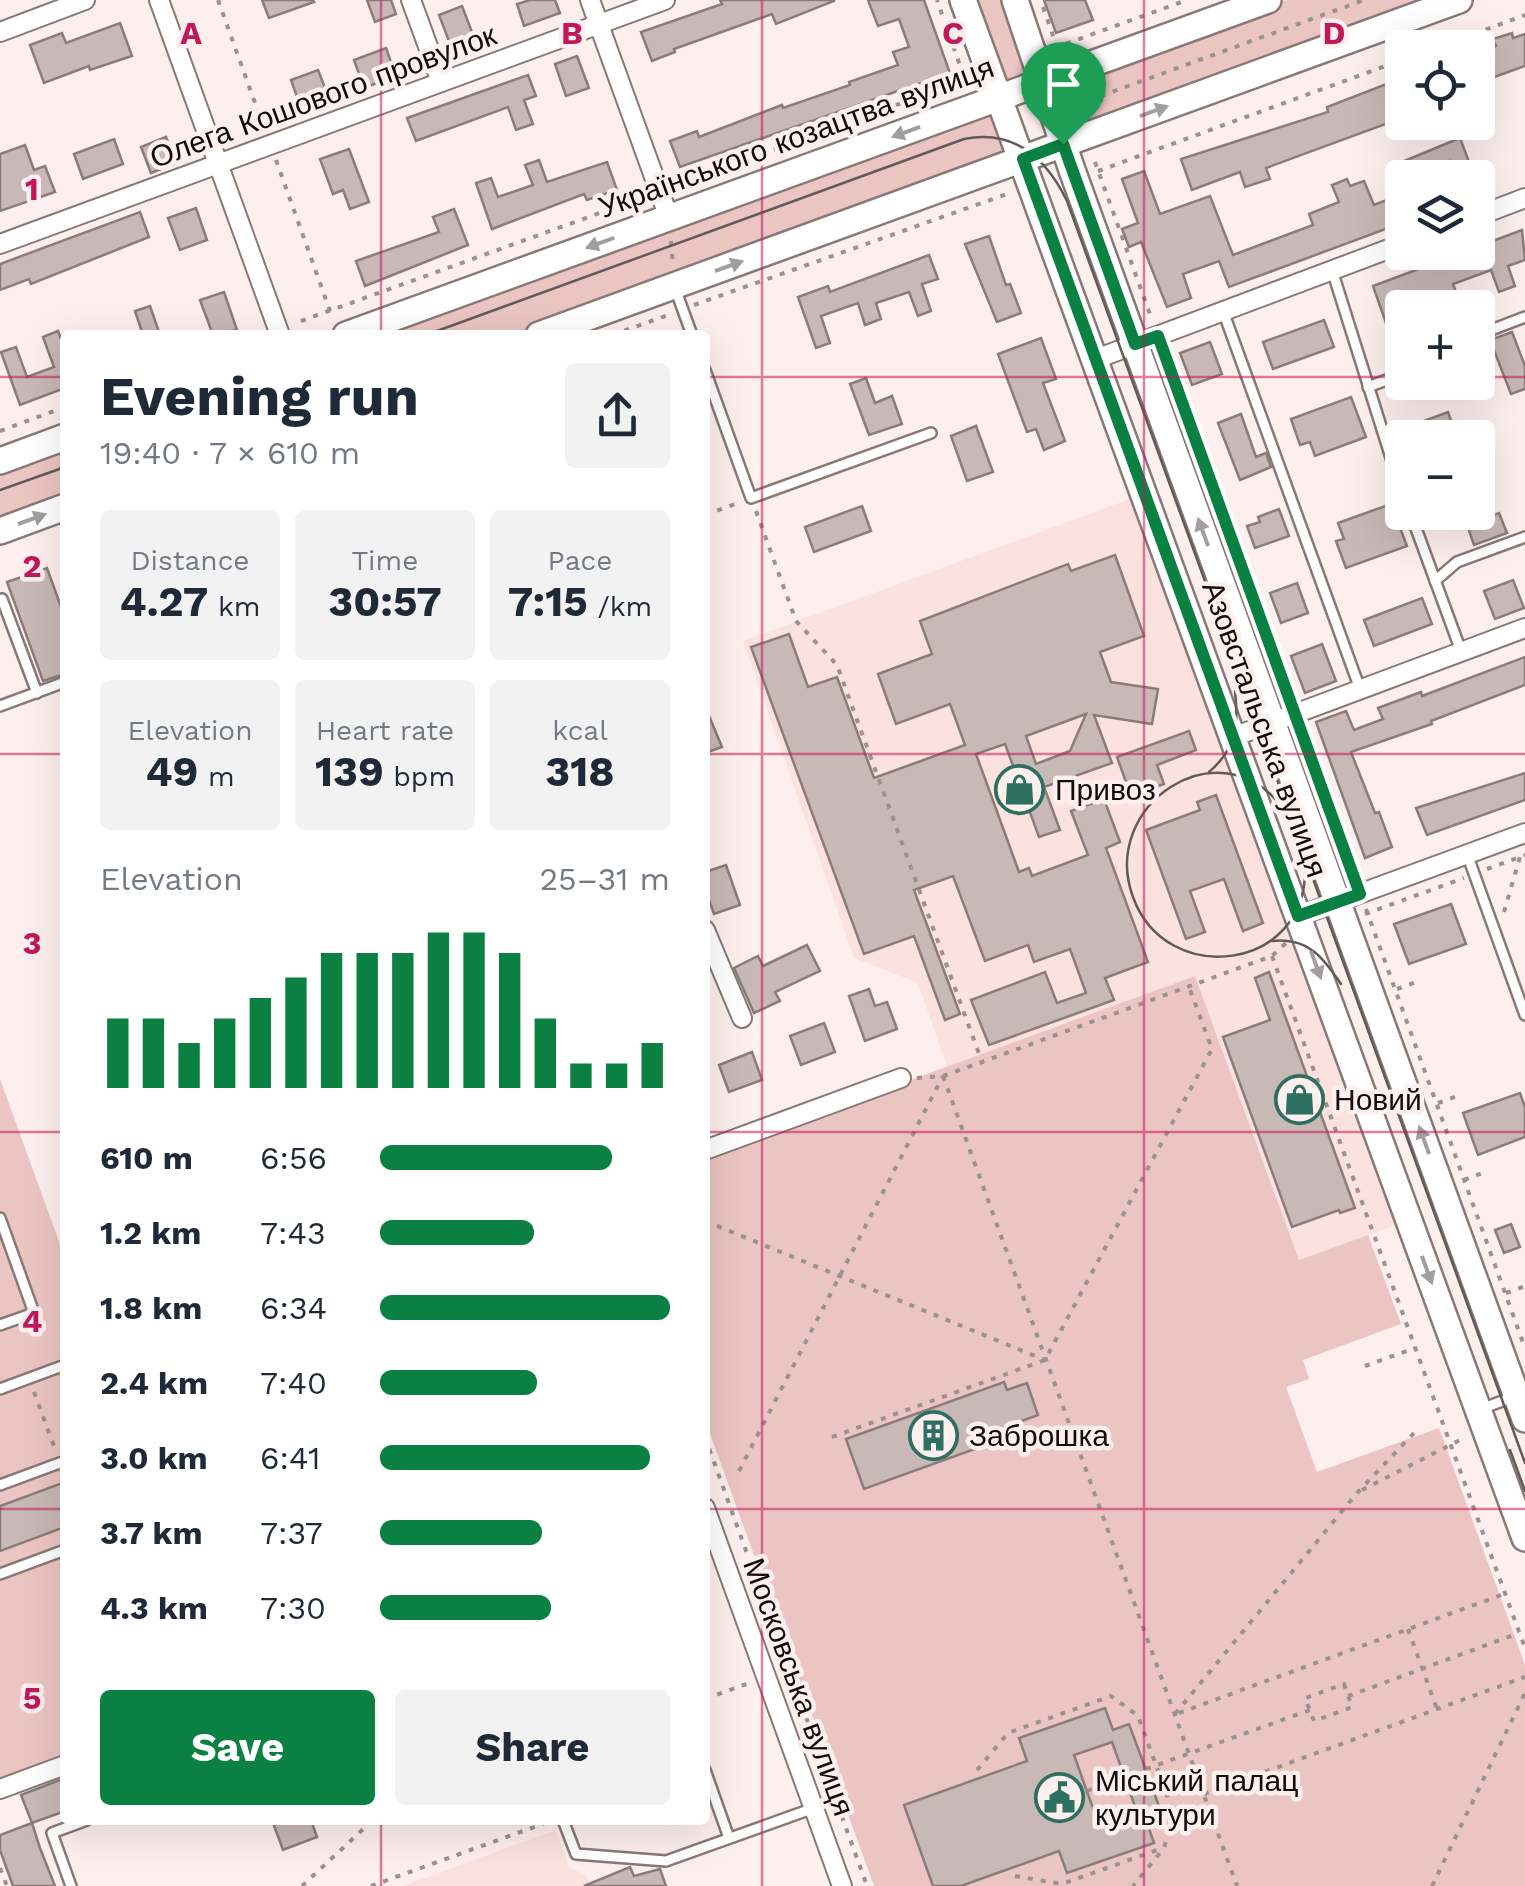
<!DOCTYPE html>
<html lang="en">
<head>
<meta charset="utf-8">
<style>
  body { margin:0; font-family:"Work Sans",sans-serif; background:#f2f2f3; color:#1f2937; height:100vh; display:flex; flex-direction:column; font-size:38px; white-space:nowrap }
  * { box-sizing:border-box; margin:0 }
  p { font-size:32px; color:#747a83 }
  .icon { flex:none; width:55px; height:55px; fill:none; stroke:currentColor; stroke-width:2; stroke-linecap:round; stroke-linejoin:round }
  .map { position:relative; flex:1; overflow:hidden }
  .sheet { position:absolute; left:60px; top:330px; width:650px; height:1495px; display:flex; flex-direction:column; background:#fff; border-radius:10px; box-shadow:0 10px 40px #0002 }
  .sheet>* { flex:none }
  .fabs { position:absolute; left:1385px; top:30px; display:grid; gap:20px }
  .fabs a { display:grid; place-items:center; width:110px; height:110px; border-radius:10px; background:#fff; box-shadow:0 10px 40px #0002; font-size:50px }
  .pin { position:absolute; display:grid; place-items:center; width:85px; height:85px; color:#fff; margin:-102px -42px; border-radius:50% 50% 50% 0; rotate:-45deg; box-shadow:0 0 10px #0007 }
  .pin .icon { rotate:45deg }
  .round { display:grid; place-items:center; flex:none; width:105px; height:105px; border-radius:10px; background:#f2f2f3 }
  .summary { display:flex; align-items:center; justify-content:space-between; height:170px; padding:0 40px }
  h1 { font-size:55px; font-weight:700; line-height:75px }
  .figures { display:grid; grid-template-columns:repeat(3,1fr); gap:15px; height:170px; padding:10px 40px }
  .figures div { display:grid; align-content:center; border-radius:10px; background:#f2f2f3; text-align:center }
  .figures b { font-size:42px; font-weight:700 }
  .figures small { font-size:28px; font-weight:400 }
  .figures p { font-size:28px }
  .chart { height:280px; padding:20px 40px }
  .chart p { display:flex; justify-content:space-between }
  .chart svg { width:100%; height:180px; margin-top:10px; stroke:#0b8043; stroke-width:6 }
  .button { display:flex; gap:20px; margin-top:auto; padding:20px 40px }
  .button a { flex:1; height:115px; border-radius:10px; background:#0b8043; color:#fff; font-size:40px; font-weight:700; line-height:115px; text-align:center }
  .button a+a { background:#f2f2f3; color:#1f2937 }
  ul { padding:0 40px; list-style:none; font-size:32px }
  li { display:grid; grid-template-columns:160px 120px 1fr; align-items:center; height:75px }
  li i { height:25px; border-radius:12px; background:#0b8043 }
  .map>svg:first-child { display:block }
</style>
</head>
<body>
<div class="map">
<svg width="1525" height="1886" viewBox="0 0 1525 1886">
  <rect width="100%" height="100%" fill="#fdefed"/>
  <g fill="#fce2df">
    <polygon points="1138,496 1402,1223 1299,1260 1195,976 947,1067 918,983 854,958 743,641"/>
    <polygon points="556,1830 569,1867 587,1876 591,1886 403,1886"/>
  </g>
  <g fill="#ebc5c1">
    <polygon points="967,0 1008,0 1036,78 1000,91"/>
    <polygon points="1287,0 1443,0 1068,136 1053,85"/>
    <polygon points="995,106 1014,156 521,335 365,335"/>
    <polygon points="65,444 65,501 0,525 0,467"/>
    <polygon points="1195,976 1299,1260 1368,1235 1401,1324 1303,1360 1309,1379 1286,1387 1317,1472 1439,1428 1525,1665 1525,1886 874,1886 705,1420 705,1155"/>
    <polygon points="0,1079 65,1258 65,1759 0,1784"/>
  </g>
  <g fill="#c8b8b6" stroke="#8b7c7a" stroke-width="2.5" fill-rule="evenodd">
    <polygon points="262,0 313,0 314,2 269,18"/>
    <polygon points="367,0 391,0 396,14 375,22"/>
    <polygon points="530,0 555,0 560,13 524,26 517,4"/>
    <polygon points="720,0 834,0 834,1 776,24 772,14 674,49 675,52 652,61 641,32 722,4"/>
    <polygon points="868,0 924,0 952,79 934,86 932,79 680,167 670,141 697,131 699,137 782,105 783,108 850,85 849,82 898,65 893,52 909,47 899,19 878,26"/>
    <polygon points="1044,0 1085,0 1093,20 1056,33"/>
    <polygon points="462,6 475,40 452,49 439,15"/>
    <polygon points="120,23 132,56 90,70 89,66 44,83 30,45 62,33 66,43"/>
    <polygon points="1512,33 1513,38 1525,34 1525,66 1478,83 1478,53 1496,46 1493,39"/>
    <polygon points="386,48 396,76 364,88 354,60"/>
    <polygon points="577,56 589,88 566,96 555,64"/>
    <polygon points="318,70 329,98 301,108 291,80"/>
    <polygon points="528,75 536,96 524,100 533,124 516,130 508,107 416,141 407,118"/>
    <polygon points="1402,78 1402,118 1266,168 1270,179 1245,187 1240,172 1192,190 1181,159 1328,112 1327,107"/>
    <polygon points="166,137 176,163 151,173 141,147"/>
    <polygon points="1460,138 1475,178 1456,178 1450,161 1419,173 1421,178 1402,178 1397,164"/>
    <polygon points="114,139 123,164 83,179 74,154"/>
    <polygon points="25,145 34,170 45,166 55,192 0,211 0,154"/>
    <polygon points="349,149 369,202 350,209 343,190 333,194 320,159"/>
    <polygon points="539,160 547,182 607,162 617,190 587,200 584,194 492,229 476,183 491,178 498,197 533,185 525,165"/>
    <polygon points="1144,171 1160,214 1210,196 1233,255 1313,225 1309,214 1339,202 1332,185 1347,179 1350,186 1364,181 1374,205 1402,194 1402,223 1229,287 1219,261 1183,274 1191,298 1167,307 1141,242 1129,247 1122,229 1138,223 1122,179"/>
    <polygon points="196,208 207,240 180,250 168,218"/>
    <polygon points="454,209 468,245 365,286 356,261 439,232 433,217"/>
    <polygon points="140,212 149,237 31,284 29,279 0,290 0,264"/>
    <polygon points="1522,230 1525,260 1508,266 1515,286 1499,292 1491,270 1453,284 1462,308 1445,308 1440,295 1398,310 1402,324 1400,363 1373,286 1464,252 1478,252 1482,245"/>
    <polygon points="989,236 1006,285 1010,284 1021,313 997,322 965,244"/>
    <polygon points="929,255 938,279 922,284 931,311 918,316 909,292 876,303 881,319 865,325 858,303 821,316 830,343 816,348 798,297 828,286 830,292"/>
    <polygon points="224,292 237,330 213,335 200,300"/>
    <polygon points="150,306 160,335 143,335 135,311"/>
    <polygon points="1324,320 1334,347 1273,369 1263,342"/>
    <polygon points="58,331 65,350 65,390 62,389 20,405 1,352 16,347 27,377 54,367 43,337"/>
    <polygon points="1512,332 1525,366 1525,389 1511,394 1490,340"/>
    <polygon points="1041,338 1056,379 1043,383 1065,441 1044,450 1036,429 1027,432 998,354"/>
    <polygon points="1210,342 1222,374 1192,385 1180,353"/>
    <polygon points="866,378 875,403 892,396 902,424 869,435 850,384"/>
    <polygon points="1351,397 1366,437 1315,456 1310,442 1300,445 1291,419"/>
    <polygon points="1448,412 1457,438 1426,438 1421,422"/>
    <polygon points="1241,414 1256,457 1266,453 1271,467 1240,480 1218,423"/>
    <polygon points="976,426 993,472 967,481 951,436"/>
    <polygon points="1391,504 1407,546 1346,568 1336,541 1344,539 1338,523"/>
    <polygon points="862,506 871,531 814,552 805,527"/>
    <polygon points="1279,509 1289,536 1255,548 1247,526 1260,522 1258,517"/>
    <polygon points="1499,513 1507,533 1474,545 1467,525"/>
    <path d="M 1115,555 L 1144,636 L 1100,652 L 1111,682 L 1158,689 L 1152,724 L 1094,715 L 1112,763 L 1044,787 L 1060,830 L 1039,837 L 1005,744 L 976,754 L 1019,872 L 1029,868 L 1032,876 L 1088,855 L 1071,811 L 1104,799 L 1120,842 L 1106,848 L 1148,962 L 1105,978 L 1114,1000 L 989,1045 L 971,1000 L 1045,972 L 1057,1003 L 1086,993 L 1070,949 L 1034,962 L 1028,945 L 985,961 L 953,876 L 914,890 L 960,1014 L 945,1020 L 914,936 L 864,954 L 751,647 L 789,634 L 808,687 L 837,677 L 874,778 L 965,745 L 950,704 L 896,724 L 878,674 L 932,654 L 920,621 L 1068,564 L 1071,571 ZM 1086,714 L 1070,751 L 1036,764 L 1026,736 Z"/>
    <polygon points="47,568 65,618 65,674 43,681 7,582"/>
    <polygon points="1513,580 1524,608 1495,619 1484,591"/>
    <polygon points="1297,583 1308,613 1281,623 1270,593"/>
    <polygon points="1422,598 1432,624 1374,646 1364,620"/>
    <polygon points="1322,644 1336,681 1305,693 1291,656"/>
    <polygon points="1525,657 1525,685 1431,721 1432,724 1351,752 1375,813 1379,812 1392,847 1365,858 1316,722 1346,711 1354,730 1383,719 1378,708 1421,692 1422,696"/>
    <polygon points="705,706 722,747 705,753"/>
    <polygon points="1189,731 1196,750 1157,765 1164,784 1131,796 1117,757"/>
    <polygon points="1525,773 1525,800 1427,835 1416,808"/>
    <polygon points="1216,795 1263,923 1243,931 1224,879 1190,891 1205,932 1186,939 1146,830 1200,810 1197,802"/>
    <polygon points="726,865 740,905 714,914 705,889 705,872"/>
    <polygon points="1451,904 1466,944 1409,964 1394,924"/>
    <polygon points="807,945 820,971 775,992 780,1001 754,1013 734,968 758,956 763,966"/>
    <polygon points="1269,972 1355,1208 1340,1213 1339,1210 1292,1227 1223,1037 1270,1020 1255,978"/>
    <polygon points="869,989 875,1006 887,1002 897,1029 865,1041 849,996"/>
    <polygon points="824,1023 835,1052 801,1065 790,1036"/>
    <polygon points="752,1052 762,1080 729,1092 719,1065"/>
    <polygon points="1520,1093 1525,1107 1525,1137 1478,1155 1463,1113"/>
    <polygon points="1511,1224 1520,1247 1504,1253 1495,1230"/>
    <polygon points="1004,1382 1007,1390 1027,1383 1038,1415 1019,1422 1022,1432 864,1489 846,1439"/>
    <polygon points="65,1482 65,1527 0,1551 0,1506"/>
    <path d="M 1105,1708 L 1113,1730 L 1129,1724 L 1146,1770 L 1162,1815 L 1146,1820 L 1154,1843 L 1067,1873 L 1059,1851 L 961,1886 L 933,1886 L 904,1805 L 1027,1761 L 1019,1738 ZM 1112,1742 L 1137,1812 L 1099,1825 L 1074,1755 Z"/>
    <polygon points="65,1778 65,1811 32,1823 21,1795"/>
    <polygon points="272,1820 311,1820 317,1837 283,1850"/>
    <polygon points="32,1823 40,1848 55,1886 13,1886 0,1850 0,1835"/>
    <polygon points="630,1867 634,1876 660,1869 666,1886 584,1886"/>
  </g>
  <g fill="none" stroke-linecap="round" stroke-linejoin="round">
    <defs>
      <g id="lane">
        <polyline points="1332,270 1402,493"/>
        <polyline points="676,291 692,335"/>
        <polyline points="1223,311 1360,689"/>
        <polyline points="1478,335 1525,317"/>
        <polyline points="705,370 751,498 931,433"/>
        <polyline points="1368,387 1402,374"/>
        <polyline points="1410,512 1461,651"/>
        <polyline points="1435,581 1457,562 1525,537"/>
        <polyline points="0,600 2,599 37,693"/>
        <polyline points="0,706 65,682"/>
        <polyline points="1467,854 1525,1015"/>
        <polyline points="0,1218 34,1313 0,1325"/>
        <polyline points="0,1389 65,1365"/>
        <polyline points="1481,1409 1513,1397"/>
        <polyline points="0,1485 65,1461"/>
        <polyline points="0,1574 65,1550"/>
        <polyline points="705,1770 729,1838"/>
        <polyline points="563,1820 576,1854 666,1861 814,1808"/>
        <polyline points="71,1886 52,1833 87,1820"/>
      </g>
      <g id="street">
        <polyline points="159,0 280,335"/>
        <polyline points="411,0 441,82"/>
        <polyline points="590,0 669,218"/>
        <polyline points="0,32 85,0"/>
        <polyline points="1478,216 1525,198"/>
        <polyline points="0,244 665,0"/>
        <polyline points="1096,359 1402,244"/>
        <polyline points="1233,737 1525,628"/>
        <polyline points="1299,916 1525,833"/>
        <polyline points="705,930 742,1018"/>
        <polyline points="705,1150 901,1078"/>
        <polyline points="705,1508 842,1886"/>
        <polyline points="0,1789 65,1765"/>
      </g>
      <g id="secondary">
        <polyline points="963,0 1525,1538"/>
        <polyline points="1015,0 1072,170 1525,1419"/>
        <polyline points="346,335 1268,0"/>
        <polyline points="539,335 1459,0"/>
        <polyline points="0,461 65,437"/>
        <polyline points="0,531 65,507"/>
      </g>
    </defs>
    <use href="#lane" stroke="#887977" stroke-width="14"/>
    <use href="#street" stroke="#887977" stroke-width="22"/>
    <use href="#secondary" stroke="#887977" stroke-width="30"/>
    <g stroke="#9b918f" stroke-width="4" stroke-dasharray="5 8" stroke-linecap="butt">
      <polyline points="218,0 264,128"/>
      <polyline points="1043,7 1057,47 1187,0"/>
      <polyline points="1437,48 1525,15"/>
      <polyline points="1076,105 1364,0"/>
      <polyline points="276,160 330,311"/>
      <polyline points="1095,162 1151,317"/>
      <polyline points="1098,171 1402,60"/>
      <polyline points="676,185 965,80 937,0"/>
      <polyline points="671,241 673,266"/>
      <polyline points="694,305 1010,193"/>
      <polyline points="301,321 644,197"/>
      <polyline points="612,335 671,314"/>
      <polyline points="1165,354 1289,698"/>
      <polyline points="0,431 65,407"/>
      <polyline points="756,511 796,621 837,665 982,1062"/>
      <polyline points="705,515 741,502"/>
      <polyline points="1301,730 1354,876"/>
      <polyline points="1487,869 1525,855"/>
      <polyline points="1366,909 1525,1348"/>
      <polyline points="1504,912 1520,857 1525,861"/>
      <polyline points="1365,914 1464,878"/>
      <polyline points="1272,956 1525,1648"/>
      <polyline points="1397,989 1416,982"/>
      <polyline points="943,1076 1237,1886"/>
      <polyline points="917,1078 943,1076 982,1062 1272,956 1286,943"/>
      <polyline points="1438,1103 1457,1096"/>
      <polyline points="1464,1180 1485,1172"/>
      <polyline points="705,1221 1045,1360"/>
      <polyline points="1506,1293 1525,1286"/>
      <polyline points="1365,1366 1415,1348"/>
      <polyline points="34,1392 55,1449"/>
      <polyline points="705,1437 867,1886"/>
      <polyline points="832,1437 1045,1360 1212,1049 1189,987"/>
      <polyline points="739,1471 943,1076"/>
      <polyline points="1362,1490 1464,1438"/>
      <polyline points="1408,1629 1437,1709"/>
      <polygon points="1344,1684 1352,1707 1314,1721 1305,1698"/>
      <polyline points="1348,1696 1519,1633"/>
      <polyline points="705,1699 752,1682"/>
      <polyline points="1179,1713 1504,1594"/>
      <polyline points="1175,1714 1357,1493 1414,1433"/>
      <polyline points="1146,1769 1310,1710"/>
      <polyline points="977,1770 1008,1733 1111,1696 1138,1716 1174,1814 1164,1848 1133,1886"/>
      <polyline points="1087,1791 1124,1777"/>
      <polyline points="1204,1794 1525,1677"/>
      <polyline points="0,1868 7,1886"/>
      <polyline points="1015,1876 1062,1884 1160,1849"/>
      <polyline points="302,1886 373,1820"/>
      <polyline points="371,1886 548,1822"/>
      <polyline points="1432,1886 1525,1693"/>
    </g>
    <use href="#lane" stroke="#fff" stroke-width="9"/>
    <use href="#street" stroke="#fff" stroke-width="18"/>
    <use href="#secondary" stroke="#fff" stroke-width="25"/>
    <g stroke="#625a59" stroke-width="2.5">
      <path d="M 426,335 L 964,139 C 1014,129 1046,158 1067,201 L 1525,1463"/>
      <polyline points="0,490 65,467"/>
      <path d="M 1209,772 C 1236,749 1239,726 1235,691"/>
      <path d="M 1282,807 C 1219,725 1099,805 1133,897 C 1166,989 1308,971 1305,868"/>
      <path d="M 1272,941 C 1308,937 1323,957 1341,984"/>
      <polyline points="1510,1450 1525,1491"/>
    </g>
  </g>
  <defs><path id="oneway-solid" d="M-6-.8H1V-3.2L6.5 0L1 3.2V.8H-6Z" transform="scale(2.5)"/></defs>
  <g fill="#a09e9e">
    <use href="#oneway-solid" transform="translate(1154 111) rotate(-20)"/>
    <use href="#oneway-solid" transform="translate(906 132) rotate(160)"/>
    <use href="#oneway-solid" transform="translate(600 243) rotate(160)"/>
    <use href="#oneway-solid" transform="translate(729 266) rotate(-20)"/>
    <use href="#oneway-solid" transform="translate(32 519) rotate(-20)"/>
    <use href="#oneway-solid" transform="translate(1203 532) rotate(-110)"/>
    <use href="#oneway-solid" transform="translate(1316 965) rotate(70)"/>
    <use href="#oneway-solid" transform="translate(1424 1140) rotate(-110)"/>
    <use href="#oneway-solid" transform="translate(1427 1270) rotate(70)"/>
  </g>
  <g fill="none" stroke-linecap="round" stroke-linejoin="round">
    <defs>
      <polygon id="route" points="1063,144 1135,344 1158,336 1360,894 1298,916 1023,159"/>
    </defs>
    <use href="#route" stroke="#fff" stroke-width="20"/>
    <use href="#route" stroke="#0b8043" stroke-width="12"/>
  </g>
  <path fill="none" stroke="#c2185b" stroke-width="2.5" stroke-opacity="0.55" d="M 381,0 L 381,335M 762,0 L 762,1886M 1144,0 L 1144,1886M 0,377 L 65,377M 705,377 L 1402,377M 1478,377 L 1525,377M 0,754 L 65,754M 705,754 L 1525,754M 0,1132 L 65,1132M 705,1132 L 1525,1132M 0,1509 L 65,1509M 705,1509 L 1525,1509M 381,1820 L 381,1886"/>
  <defs>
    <symbol id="shop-ring" viewBox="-11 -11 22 22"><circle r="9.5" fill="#fdefed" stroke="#2d7061" stroke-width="1.5"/><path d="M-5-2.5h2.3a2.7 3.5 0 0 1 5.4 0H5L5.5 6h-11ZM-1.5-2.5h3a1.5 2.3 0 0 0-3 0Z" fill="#2d7061"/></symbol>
    <symbol id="building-ring" viewBox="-11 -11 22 22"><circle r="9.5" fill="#fdefed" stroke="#2d7061" stroke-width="1.5"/><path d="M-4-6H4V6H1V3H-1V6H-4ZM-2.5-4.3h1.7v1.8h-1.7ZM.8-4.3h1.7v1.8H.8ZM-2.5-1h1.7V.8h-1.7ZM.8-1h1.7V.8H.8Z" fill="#2d7061"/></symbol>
    <symbol id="civic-ring" viewBox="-11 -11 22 22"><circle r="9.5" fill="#fdefed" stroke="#2d7061" stroke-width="1.5"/><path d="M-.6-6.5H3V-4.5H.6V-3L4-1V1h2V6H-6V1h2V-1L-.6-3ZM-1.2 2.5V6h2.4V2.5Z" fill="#2d7061"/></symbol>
  </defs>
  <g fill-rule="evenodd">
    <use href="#shop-ring" x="992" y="762" width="55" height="55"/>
    <use href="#shop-ring" x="1272" y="1072" width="55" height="55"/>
    <use href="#building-ring" x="906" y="1408" width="55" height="55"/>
    <use href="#civic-ring" x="1032" y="1770" width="55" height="55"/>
  </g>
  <g text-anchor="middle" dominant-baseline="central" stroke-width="9" stroke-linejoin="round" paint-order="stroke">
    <g font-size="30" fill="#120d0c" stroke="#fdefed">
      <text transform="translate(323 96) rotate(-20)">Олега Кошового провулок</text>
      <text transform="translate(796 137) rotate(-20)">Українського козацтва вулиця</text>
      <text transform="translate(1265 729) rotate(70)">Азовстальська вулиця</text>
      <text transform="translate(799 1687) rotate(70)">Московська вулиця</text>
    </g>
    <g font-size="30" fill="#120d0c" stroke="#fdefed" text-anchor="start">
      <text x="1055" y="789">Привоз</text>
      <text x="1334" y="1099">Новий</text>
      <text x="969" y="1435">Заброшка</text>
      <text x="1095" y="1780">Міський палац<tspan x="1095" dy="34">культури</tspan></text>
    </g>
  </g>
  <g font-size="32" text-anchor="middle" font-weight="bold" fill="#c2185b" stroke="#fdefed" stroke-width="9" stroke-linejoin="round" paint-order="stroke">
    <text x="191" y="44">A</text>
    <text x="572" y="44">B</text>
    <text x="953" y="44">C</text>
    <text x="1334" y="44">D</text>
    <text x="32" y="200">1</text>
    <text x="32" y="577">2</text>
    <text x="32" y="954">3</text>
    <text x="32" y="1332">4</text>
    <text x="32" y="1709">5</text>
  </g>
</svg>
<div class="fabs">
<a><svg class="icon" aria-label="locate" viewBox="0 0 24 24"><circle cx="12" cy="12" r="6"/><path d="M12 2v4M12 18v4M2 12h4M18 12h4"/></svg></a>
<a><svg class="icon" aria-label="layers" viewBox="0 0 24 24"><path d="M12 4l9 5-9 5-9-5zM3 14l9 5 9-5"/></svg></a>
<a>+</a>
<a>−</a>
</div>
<div class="pin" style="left:1063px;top:144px;background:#1e9e55"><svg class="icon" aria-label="arrive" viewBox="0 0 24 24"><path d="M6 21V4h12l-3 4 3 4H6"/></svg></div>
<section class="sheet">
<div class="summary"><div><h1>Evening run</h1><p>19:40 · 7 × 610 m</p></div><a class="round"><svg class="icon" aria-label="share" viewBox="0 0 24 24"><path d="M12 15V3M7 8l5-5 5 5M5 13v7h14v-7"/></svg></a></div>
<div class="figures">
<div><p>Distance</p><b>4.27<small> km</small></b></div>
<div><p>Time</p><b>30:57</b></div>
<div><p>Pace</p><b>7:15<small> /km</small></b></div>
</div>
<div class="figures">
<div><p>Elevation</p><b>49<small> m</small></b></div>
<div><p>Heart rate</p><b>139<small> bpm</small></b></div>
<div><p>kcal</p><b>318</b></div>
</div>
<div class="chart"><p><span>Elevation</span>25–31 m</p>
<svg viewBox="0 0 160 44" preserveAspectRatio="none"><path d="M5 44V27M15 44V27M25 44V33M35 44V27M45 44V22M55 44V17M65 44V11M75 44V11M85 44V11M95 44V6M105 44V6M115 44V11M125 44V27M135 44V38M145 44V38M155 44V33"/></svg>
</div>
<ul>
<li><b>610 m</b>6:56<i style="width:80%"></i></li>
<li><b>1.2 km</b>7:43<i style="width:53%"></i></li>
<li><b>1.8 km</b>6:34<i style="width:100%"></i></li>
<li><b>2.4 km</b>7:40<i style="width:54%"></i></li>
<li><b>3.0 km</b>6:41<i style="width:93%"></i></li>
<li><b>3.7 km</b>7:37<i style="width:56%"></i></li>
<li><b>4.3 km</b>7:30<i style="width:59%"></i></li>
</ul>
<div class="button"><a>Save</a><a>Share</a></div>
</section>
</div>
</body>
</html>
